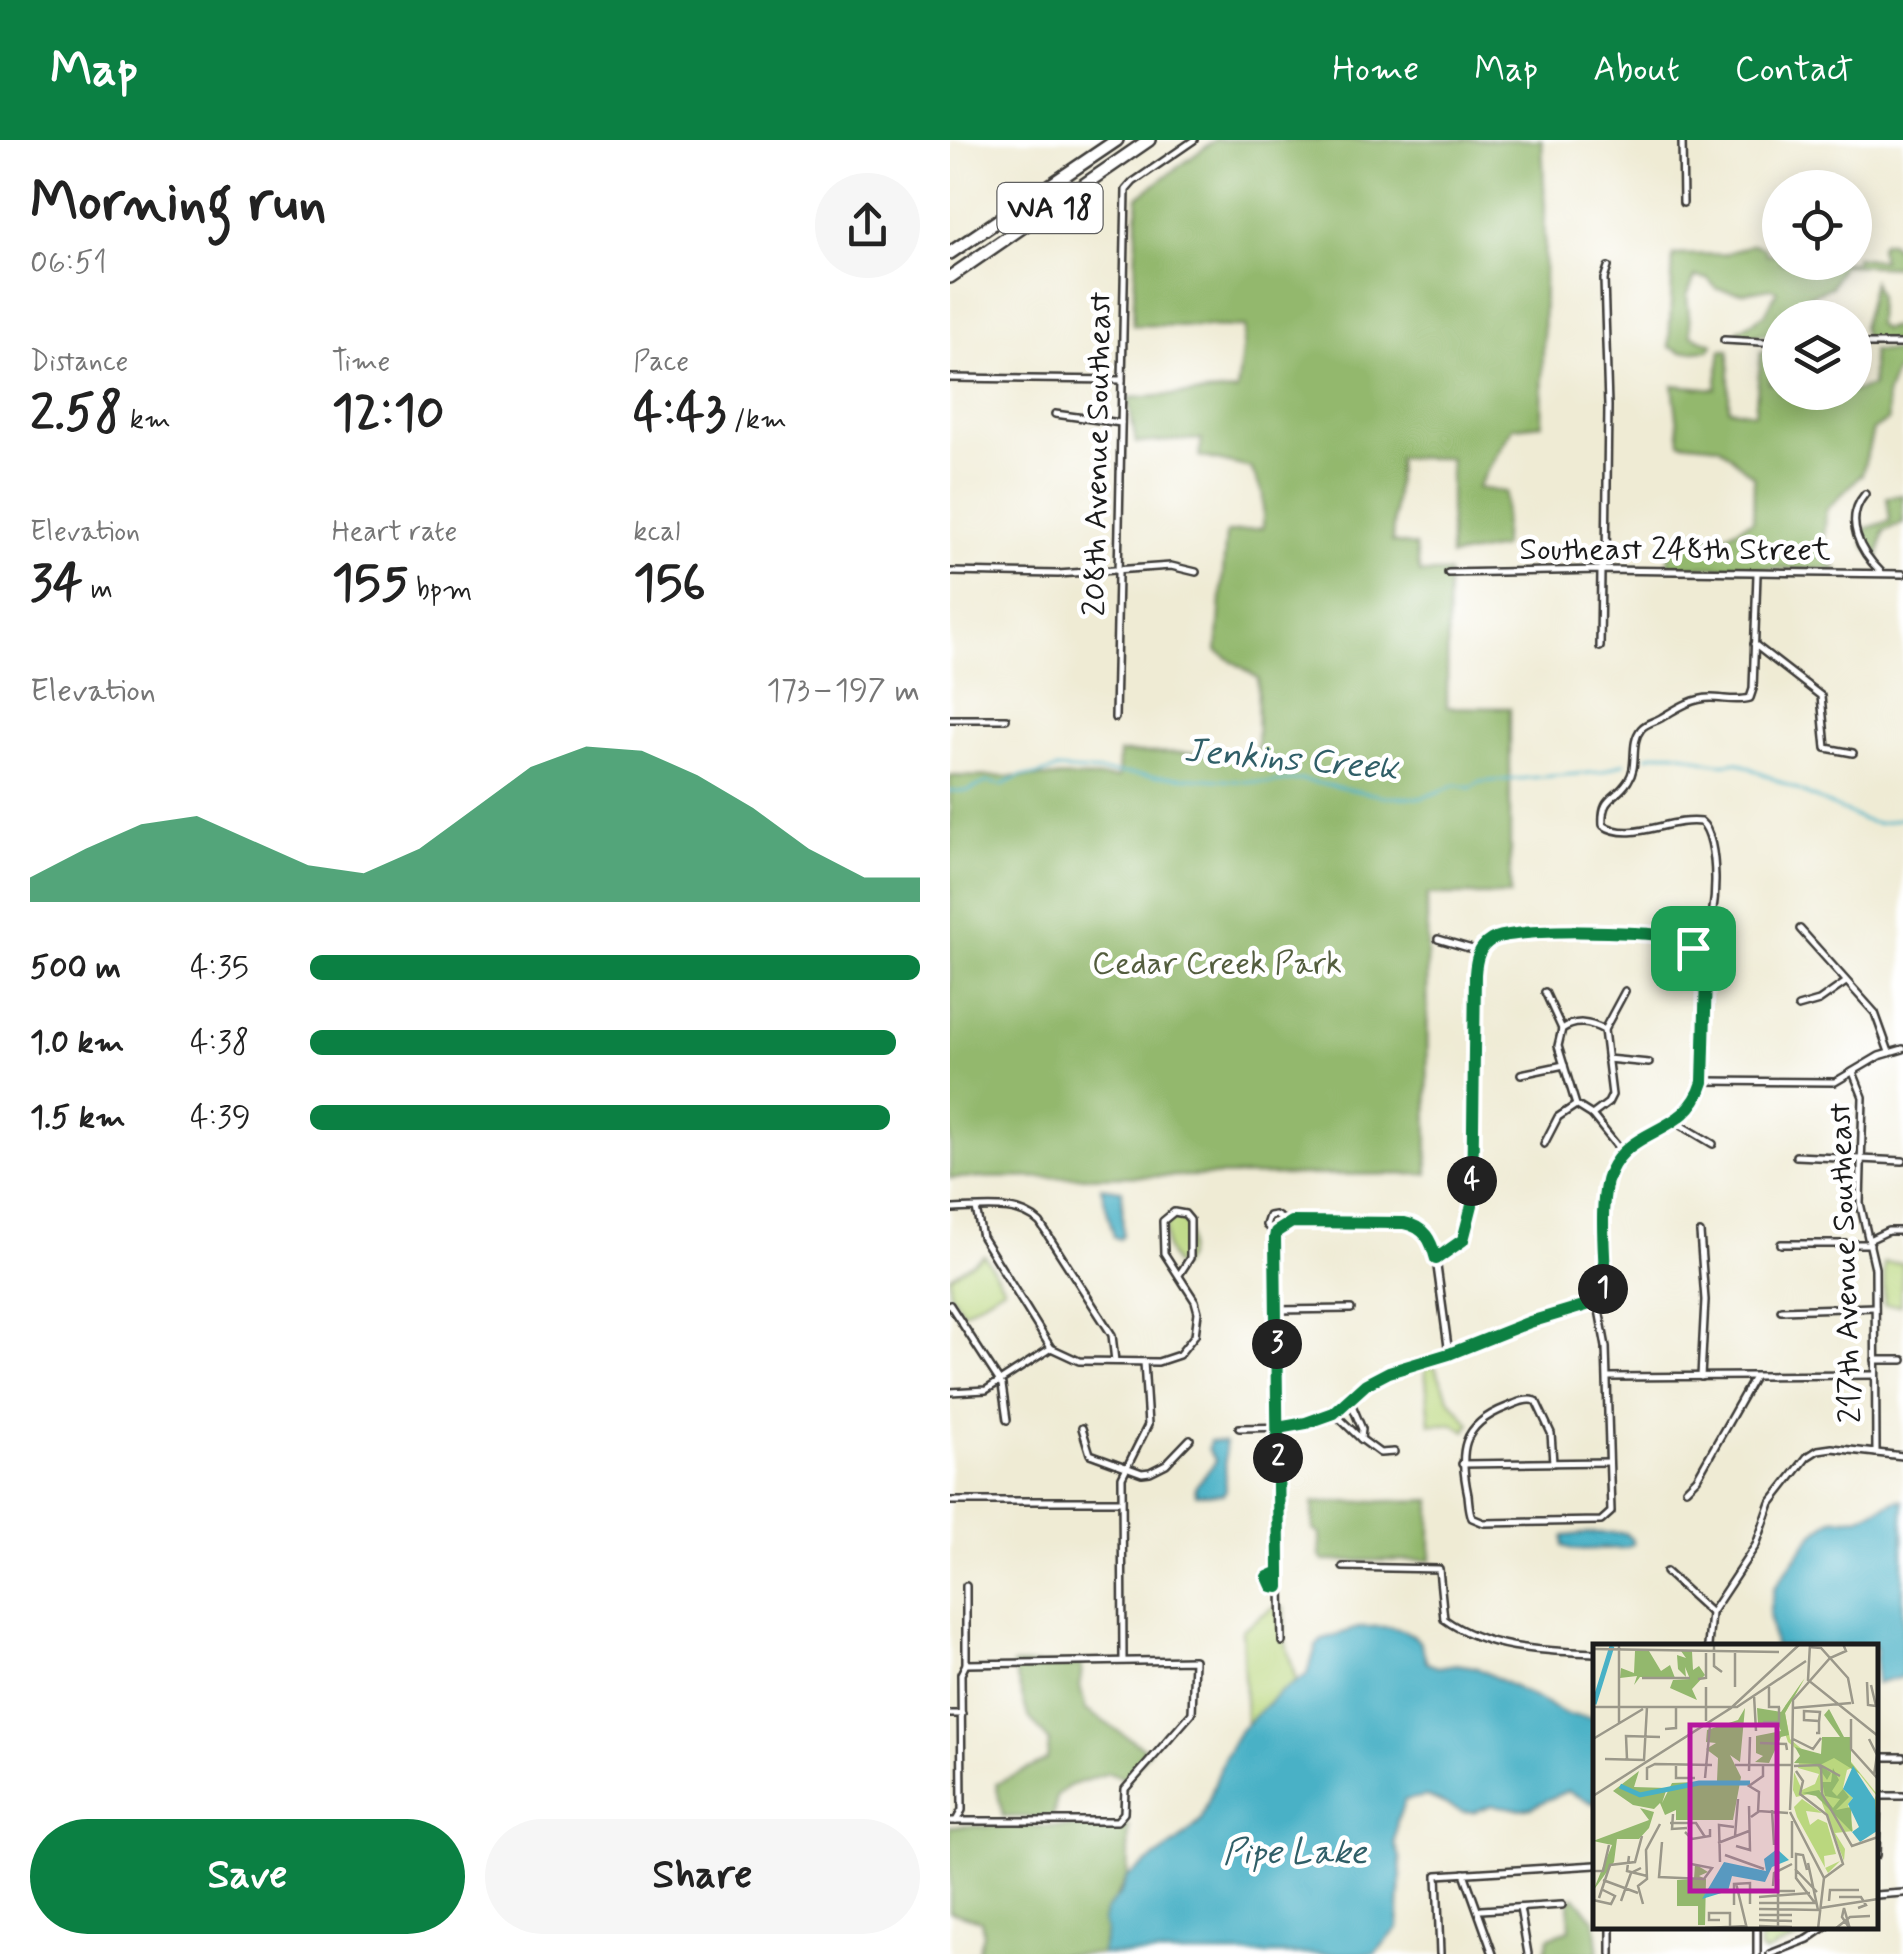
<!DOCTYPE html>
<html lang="en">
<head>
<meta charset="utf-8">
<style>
  body { margin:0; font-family:Mynerve,sans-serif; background:#f6f6f6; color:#222; height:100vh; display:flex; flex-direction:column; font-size:38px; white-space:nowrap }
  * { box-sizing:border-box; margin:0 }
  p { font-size:32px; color:#767676 }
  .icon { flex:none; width:55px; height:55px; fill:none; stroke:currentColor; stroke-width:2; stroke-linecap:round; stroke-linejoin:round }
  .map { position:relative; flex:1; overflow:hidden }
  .details { display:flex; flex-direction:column; background:#fff; width:950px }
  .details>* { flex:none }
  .tools { position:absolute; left:812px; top:30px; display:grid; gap:20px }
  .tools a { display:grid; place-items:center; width:110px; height:110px; border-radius:50%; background:#fff; box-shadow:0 5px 25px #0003; font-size:50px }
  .pin { position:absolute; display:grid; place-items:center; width:85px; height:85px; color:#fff; margin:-42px; border-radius:20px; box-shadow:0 5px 15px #0006 }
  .km { position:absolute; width:50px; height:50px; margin:-25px; border-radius:50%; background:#222; color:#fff; font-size:28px; line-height:50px; text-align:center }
  .round { display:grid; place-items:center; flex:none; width:105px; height:105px; border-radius:52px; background:#f6f6f6 }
  .overview { display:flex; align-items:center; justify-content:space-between; height:170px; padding:0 30px }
  h1 { font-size:55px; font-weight:800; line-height:75px }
  .figures { display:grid; grid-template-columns:repeat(3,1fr); gap:15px; height:170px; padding:10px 30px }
  .figures div { display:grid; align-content:center }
  .figures b { font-size:50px; font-weight:800 }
  .figures small { font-size:28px; font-weight:400 }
  .figures p { font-size:28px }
  .chart { height:280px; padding:20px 30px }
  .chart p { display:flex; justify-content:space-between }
  .chart svg { width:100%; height:180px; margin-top:10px; fill:#0b8043; opacity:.7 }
  .action { display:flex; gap:20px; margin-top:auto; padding:20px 30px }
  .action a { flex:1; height:115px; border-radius:60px; background:#0b8043; color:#fff; font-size:40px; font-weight:800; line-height:115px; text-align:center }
  .action a+a { background:#f6f6f6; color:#222 }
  ul { padding:0 30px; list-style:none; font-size:32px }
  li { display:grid; grid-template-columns:160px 120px 1fr; align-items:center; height:75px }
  li i { height:25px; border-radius:12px; background:#0b8043 }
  header { display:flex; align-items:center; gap:60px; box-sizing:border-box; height:140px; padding:0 50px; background:#0b8043; color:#fff }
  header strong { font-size:48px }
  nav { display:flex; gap:55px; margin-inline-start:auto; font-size:35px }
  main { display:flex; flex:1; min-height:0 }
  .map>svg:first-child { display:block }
</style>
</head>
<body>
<header>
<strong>Map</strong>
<nav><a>Home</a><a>Map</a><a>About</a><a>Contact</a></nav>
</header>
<main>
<section class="details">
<div class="overview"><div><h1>Morning run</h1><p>06:51</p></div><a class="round"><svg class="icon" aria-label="share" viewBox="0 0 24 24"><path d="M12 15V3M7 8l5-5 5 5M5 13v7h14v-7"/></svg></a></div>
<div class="figures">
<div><p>Distance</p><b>2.58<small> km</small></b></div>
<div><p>Time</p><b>12:10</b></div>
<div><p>Pace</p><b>4:43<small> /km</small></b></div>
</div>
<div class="figures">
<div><p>Elevation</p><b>34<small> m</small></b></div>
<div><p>Heart rate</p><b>155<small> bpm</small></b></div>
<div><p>kcal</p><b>156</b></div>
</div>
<div class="chart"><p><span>Elevation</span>173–197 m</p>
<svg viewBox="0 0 160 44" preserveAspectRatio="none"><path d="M0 44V38L10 31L20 25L30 23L40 29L50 35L60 37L70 31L80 21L90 11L100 6L110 7L120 13L130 21L140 31L150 38L160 38V44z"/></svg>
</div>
<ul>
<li><b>500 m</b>4:35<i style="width:100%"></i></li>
<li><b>1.0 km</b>4:38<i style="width:96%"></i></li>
<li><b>1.5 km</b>4:39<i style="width:95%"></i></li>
</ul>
<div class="action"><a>Save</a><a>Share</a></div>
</section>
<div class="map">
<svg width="953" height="1814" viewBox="0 0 953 1814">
  <rect width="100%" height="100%" fill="#fff"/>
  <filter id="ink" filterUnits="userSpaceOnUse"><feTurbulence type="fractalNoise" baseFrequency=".01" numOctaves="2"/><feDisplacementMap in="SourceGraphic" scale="20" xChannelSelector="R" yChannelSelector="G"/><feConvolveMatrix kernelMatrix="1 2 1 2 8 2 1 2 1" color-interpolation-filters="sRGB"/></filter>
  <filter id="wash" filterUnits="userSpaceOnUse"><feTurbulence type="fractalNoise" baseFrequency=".0048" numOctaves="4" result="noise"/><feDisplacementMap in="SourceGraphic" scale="40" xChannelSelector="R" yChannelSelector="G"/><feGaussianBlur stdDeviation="2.25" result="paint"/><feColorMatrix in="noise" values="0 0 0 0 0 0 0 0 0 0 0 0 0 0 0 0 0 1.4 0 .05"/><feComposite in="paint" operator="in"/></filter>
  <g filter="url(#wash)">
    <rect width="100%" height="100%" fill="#efebd4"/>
    <g fill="#bad77e" stroke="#6b7a4d" stroke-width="2.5">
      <path d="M 224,1076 L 233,1077 C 242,1088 240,1117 230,1127 L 224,1124 L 216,1108 L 216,1084 Z"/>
      <polygon points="34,1115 54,1147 13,1172 0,1152 0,1136"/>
      <polygon points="934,1123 953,1123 950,1165 934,1165"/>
      <polygon points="484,1225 499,1258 520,1284 516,1291 503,1284 480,1284 475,1228"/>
      <polygon points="322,1468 334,1468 335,1500 347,1544 329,1553 296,1584 292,1490"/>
      <polygon points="810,1787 875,1787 814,1813 810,1809"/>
    </g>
    <g fill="#93b86d" stroke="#586a44" stroke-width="2.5">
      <polygon points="265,0 592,0 595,66 592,284 563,287 527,348 556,352 552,408 500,417 500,318 448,318 442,402 465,406 470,433 498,433 497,567 560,568 560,755 477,755 478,1034 0,1038 0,636 168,638 169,613 307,612 308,538 267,511 276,393 313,388 313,355 301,328 249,316 252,299 186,303 178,258 287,251 295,187 183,185 188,57"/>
      <polygon points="932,102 940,102 953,115 953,127 892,125 881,147 858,156 851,177 830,178 830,193 790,197 787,191 815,174 827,151 821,148 793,153 767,149 758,139 745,137 737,156 741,195 763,204 759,210 732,212 719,207 723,115 775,114 803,104 815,108 816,114 830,114 830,122 905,122 905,117 932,120 929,108"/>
      <polygon points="923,141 928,155 927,185 932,189 946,187 953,182 953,202 915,201 912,188"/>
      <polygon points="771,210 779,210 779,269 805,273 811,212 829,211 819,243 830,244 830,252 865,253 873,260 922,246 922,211 953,211 953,230 945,232 936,256 938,280 923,290 912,334 876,370 873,417 888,430 718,426 719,405 746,391 769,398 803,380 804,337 769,306 730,302 723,245 766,249"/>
      <polygon points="953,355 953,383 934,391 928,421 914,404 914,389 940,381 937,357"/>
      <polygon points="481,1360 481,1420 374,1421 370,1417 370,1394 363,1390 363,1363"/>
      <polygon points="63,1525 132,1525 130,1546 136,1570 199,1611 176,1639 158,1633 119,1646 107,1656 103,1677 53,1677 46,1644 97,1620 99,1601 78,1576"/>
      <polygon points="0,1686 179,1687 177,1737 153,1781 156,1791 151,1814 27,1814 33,1794 31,1780 0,1771"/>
      <polygon points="625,1757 645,1780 649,1814 594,1814 599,1797 620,1790 619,1761"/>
    </g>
    <g fill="#48b1c6" stroke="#326671" stroke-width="2.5">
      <polygon points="151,1047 172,1050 173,1096 170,1099 164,1097"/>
      <polygon points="260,1301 275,1302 276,1350 273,1354 246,1354 245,1347 266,1321 258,1309"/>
      <polygon points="947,1360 953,1360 953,1537 926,1544 926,1506 824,1506 819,1473 824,1448 862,1395 882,1379 910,1377"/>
      <polygon points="638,1393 675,1393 682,1399 683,1404 675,1408 623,1410 613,1406 614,1396"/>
      <path d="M 411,1487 C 430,1487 454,1484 468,1500 C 473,1506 474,1516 477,1523 L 488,1527 L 506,1524 L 525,1527 L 618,1575 L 645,1578 L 645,1664 L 617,1651 L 582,1667 L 570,1669 L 542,1665 L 523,1672 L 511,1671 L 477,1656 L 455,1660 L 447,1681 L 445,1704 L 450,1717 L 451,1736 L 448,1788 L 425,1814 L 151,1814 L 156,1791 L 153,1781 L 155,1771 L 170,1754 L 177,1737 L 228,1702 L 251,1681 L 274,1618 L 290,1590 L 329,1553 L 358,1534 L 366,1506 L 373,1499 Z"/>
    </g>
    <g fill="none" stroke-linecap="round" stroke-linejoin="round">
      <g stroke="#48b1c6" stroke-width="2.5">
        <path d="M 697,616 C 738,603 750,630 787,622 L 913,680 L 927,684 L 953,678"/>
        <polyline points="0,651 18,651 37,642 52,645 71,636 85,636 107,629 318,643 351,640 438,657 472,658 506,645 521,648 530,642 651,632 675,623"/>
      </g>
    </g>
  </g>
  <g filter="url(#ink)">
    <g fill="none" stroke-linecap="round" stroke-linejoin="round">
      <defs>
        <g id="minor">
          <polyline points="732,0 733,63"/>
          <polyline points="774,200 830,203"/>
          <polyline points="905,204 953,204"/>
          <polyline points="0,238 172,240"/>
          <polyline points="105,274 171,283"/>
          <path d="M 915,354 C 893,380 910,412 931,432"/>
          <polyline points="0,432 108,434 221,426 246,432"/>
          <polyline points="498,433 651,430 953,434"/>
          <polyline points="804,504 871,556 876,608 903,613"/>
          <polyline points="650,507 651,430 656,421 658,266 654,139 658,127"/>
          <polyline points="165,578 176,50 183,42 244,0"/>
          <polyline points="0,579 56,579"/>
          <polyline points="850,789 925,873 939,912"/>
          <polyline points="488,799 529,811"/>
          <polyline points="529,811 540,801 565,792 717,796 742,807"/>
          <polyline points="595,852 612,889"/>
          <polyline points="848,867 869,861 896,842"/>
          <path d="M 654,890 C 639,882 626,880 612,889 L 608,906 L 626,965 L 642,975 L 671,1011"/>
          <polyline points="657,919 699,923"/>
          <polyline points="903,932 913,957 910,1063 925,1128 926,1313"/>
          <polyline points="571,934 614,925"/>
          <polyline points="753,941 885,942 929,916 953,909"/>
          <polyline points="642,975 658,963 662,955 654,890 675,851"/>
          <polyline points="726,982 763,1004"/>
          <polyline points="594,1004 608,977 626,965"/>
          <polyline points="846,1016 953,1021"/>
          <path d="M 0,1069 C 30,1069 67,1061 90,1083 L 162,1195 L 165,1221"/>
          <polyline points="26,1069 32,1097 101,1208 129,1221 208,1222 229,1215 245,1195 248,1172 245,1161 214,1113 213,1081 224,1072 235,1074 240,1080 240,1118 229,1135"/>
          <polyline points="750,1093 755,1160 751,1237"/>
          <polyline points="326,1094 316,1085 319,1076 325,1075 337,1082"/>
          <polyline points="919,1100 938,1091 953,1091"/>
          <polyline points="831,1104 920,1104"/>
          <polyline points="486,1119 513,1099 521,1080 525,834 529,811"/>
          <polyline points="0,1165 52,1245 57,1280"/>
          <polyline points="326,1170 401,1169"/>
          <polyline points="831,1170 925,1167"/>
          <polyline points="925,1220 953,1220"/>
          <polyline points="658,1237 925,1235"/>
          <polyline points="0,1252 36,1250 101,1208"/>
          <polyline points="384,1273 411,1299 412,1289 399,1258"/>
          <polyline points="132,1288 140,1314 192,1333 200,1332 216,1324 240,1299"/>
          <polyline points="289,1288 340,1287 356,1283 384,1273 416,1243 439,1232 499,1214 647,1159"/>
          <polyline points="411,1299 430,1313 444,1312"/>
          <path d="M 603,1323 L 601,1293 L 586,1261 C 575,1258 567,1263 557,1267 C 510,1285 509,1312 518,1355 C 519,1364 519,1370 522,1378 L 534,1383 L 651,1381 L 661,1372 L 656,1207 L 647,1159 L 655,1143 L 656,1046 L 671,1011 L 732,977 L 751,949 L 756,836 L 743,808 C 747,804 752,802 755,797 C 768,778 770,697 751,682 C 720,677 681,704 653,685 C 651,656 665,661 678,641 C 689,625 679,604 691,589 C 696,583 704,582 711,578 C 726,569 742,558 761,558 C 774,558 787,562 800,558 L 803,549 L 807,434"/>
          <polyline points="512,1324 659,1322"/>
          <polyline points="736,1349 747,1338 804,1237"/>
          <polyline points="0,1361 171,1361"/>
          <path d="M 393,1427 L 489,1429 L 494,1479 C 537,1510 594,1511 646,1513"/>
          <polyline points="716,1432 761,1473"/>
          <polyline points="329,1447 321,1446 317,1440 321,1433 329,1432"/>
          <polyline points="332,1502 325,1098 329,1088 342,1082 454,1083 473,1090 486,1119 499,1214"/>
          <polyline points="758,1506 761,1473 806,1405 821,1363 857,1317 868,1310 882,1308 953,1316"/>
          <polyline points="173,1520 172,1337 198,1285 194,1222"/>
          <polyline points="0,1574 12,1574"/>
          <polyline points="929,1656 953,1656"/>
          <polyline points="0,1681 167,1681 174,1673 175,1649 242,1573 244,1520 16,1524"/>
          <polyline points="6,1681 12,1670 11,1534 16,1524 16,1446"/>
          <polyline points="926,1715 929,1617 953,1617"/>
          <polyline points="514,1733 543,1814"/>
          <polyline points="926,1755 953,1753"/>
          <polyline points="570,1768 578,1814"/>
          <polyline points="531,1770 612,1765"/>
          <polyline points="661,1786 661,1814"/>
          <polyline points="490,1814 487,1735 646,1725"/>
          <polyline points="807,1814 807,1786"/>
          <polyline points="820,1814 858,1799 877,1786"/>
        </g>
        <g id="motorway">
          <polyline points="0,113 167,0"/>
          <polyline points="0,137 199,0"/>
        </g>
      </defs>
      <use href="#minor" stroke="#3c3b38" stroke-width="10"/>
      <use href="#motorway" stroke="#3c3b38" stroke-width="16"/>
      <use href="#minor" stroke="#fff" stroke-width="5"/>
      <use href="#motorway" stroke="#fff" stroke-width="11"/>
    </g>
  </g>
  <g fill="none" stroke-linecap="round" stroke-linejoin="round" filter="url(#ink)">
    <defs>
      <path id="route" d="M 743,808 L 752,822 L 756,836 L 753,942 C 737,996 681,985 660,1032 C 648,1060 655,1112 655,1143 L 650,1154 L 640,1164 L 580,1182 L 499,1214 L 439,1232 L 416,1244 L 384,1273 L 356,1283 L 328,1288 L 329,1432 L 318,1437 L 322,1446 L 329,1447 L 329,1428 L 325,1098 L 326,1092 L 342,1082 L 454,1083 C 475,1087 481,1100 486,1119 L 513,1100 L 522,1065 L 525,834 C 526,820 528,808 541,800 C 561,787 694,791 722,797 C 730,799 736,803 743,808"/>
    </defs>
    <use href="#route" stroke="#fff" stroke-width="20"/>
    <use href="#route" stroke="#0b8043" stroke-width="12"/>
  </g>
  <g text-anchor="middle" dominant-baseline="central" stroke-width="9" stroke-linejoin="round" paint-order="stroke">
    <rect fill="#fff" stroke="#606060" stroke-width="2.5" x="47.5" y="43" width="105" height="50" rx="8"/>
    <g font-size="30" font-weight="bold" fill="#1c1c1c">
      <text x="100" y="68">WA 18</text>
    </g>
    <g font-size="32" fill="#1c1c1c" stroke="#fff">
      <text transform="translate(148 314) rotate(-89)">208th Avenue Southeast</text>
      <text x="725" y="410">Southeast 248th Street</text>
      <text transform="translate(896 1123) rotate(-92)">217th Avenue Southeast</text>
    </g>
    <g font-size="32" fill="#535d3e" stroke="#fff">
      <text x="267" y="824">Cedar Creek Park</text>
    </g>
    <g font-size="35" font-style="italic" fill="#305f68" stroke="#fff">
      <text transform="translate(341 620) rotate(5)">Jenkins Creek</text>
      <text x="345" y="1713">Pipe Lake</text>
    </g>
  </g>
  <g transform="translate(643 1504)">
    <rect width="285" height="285" fill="#efebd4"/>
    <path d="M 212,34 L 192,69 L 197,95 L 212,108 L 255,114 L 284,150 L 285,173 L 278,165 L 283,151 L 261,123 L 254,126 L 250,144 L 260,154 L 255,160 L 260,187 L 242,189 L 252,205 L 251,217 L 229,159 L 229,147 L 203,153 L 200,146 L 201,128 L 209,146 L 222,140 L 226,130 L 205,124 L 208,109 L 195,98 L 189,81 L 192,62 ZM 209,155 L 229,169 L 213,167 L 217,181 L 225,175 L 234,179 L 243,210 L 231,212 L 232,224 L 247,217 L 235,229 L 204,173 L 201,163 Z" fill="#bad77e"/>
    <path d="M 42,7 L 56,7 L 68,27 L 77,21 L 82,34 L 47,33 L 41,41 L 44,32 L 27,34 L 28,24 L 41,29 ZM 88,7 L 99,7 L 100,26 L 106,22 L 112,31 L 99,45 L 104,56 L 77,44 L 80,36 L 97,35 L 92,23 L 93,33 L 85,25 L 84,11 L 93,14 ZM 211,35 L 192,69 L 196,91 L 188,93 L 176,119 L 162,118 L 170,112 L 163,109 L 163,92 L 188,87 L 185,80 L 165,80 L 164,64 L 188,68 ZM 152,64 L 147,118 L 137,111 L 148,133 L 140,176 L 83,176 L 83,166 L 72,171 L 67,159 L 61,165 L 40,161 L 20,147 L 46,127 L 41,143 L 74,144 L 69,159 L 79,139 L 124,137 L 125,114 L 113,105 L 123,99 L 113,98 L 114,86 L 145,76 ZM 236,65 L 251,93 L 258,93 L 258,119 L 267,130 L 241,114 L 227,121 L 238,129 L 234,136 L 223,120 L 201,119 L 207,112 L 202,103 L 228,110 L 229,93 L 247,93 L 231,71 ZM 240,124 L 246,136 L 239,147 L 244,152 L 250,145 L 256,153 L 243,166 L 258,163 L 259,188 L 223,152 L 209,149 L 226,146 L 240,164 L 247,155 L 232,152 L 229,138 L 238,138 ZM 47,164 L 61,168 L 56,184 L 46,195 L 24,195 L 21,218 L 0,247 L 19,201 L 0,197 L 56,176 ZM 102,220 L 115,228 L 106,232 L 113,235 L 112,281 L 105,281 L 105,262 L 84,262 L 84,236 L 101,235 Z" fill="#93b86d"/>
    <path d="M 260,122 L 282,156 L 284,187 L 267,198 L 259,188 L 266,183 L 255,160 L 260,154 L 250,145 ZM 184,205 L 196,216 L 179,223 L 172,238 L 139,232 L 135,247 L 109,255 L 131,218 L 173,227 L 171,215 Z" fill="#48b1c6"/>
    <path fill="none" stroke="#48b1c6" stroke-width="5" d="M 1,60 L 19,2M 27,142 L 47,151 L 106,139 L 157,139"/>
    <path fill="none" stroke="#9b988a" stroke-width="2.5" d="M 121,0 L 121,22 L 129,28M 217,0 L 215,36 L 285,92M 216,3 L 228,4 L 255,34 L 260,60M 0,5 L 186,8M 49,34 L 97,34M 105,35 L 113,34 L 113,6M 274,38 L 275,61 L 283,62 L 278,41M 142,43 L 142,6M 176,43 L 176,63 L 187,63M 161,51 L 163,87M 0,63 L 144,63 L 213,17M 200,64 L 258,59M 258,75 L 258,105 L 285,135M 113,77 L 113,43M 170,78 L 186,78 L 186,63M 26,80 L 26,0M 72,85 L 83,84 L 83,63M 223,89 L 226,89 L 226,78 L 227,68 L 211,67 L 211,76 L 226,77M 0,95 L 50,65M 200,95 L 220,105 L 228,94M 276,95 L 284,111 L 281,131M 167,99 L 193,100 L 194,106M 12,115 L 51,116 L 54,63M 34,115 L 33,92 L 67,93M 83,120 L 83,134 L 102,134M 199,120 L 200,56 L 237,14 L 253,7 L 250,0M 142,121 L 199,121 L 197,166M 201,122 L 227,121 L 247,132M 228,122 L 229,150 L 259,202 L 285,193M 156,127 L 157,93M 203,127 L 210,137 L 207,150 L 234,171 L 250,220 L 231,234M 112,134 L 117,82M 54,136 L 54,124 L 62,120 L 119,121M 0,152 L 138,64 L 207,0M 179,166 L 181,201M 165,167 L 195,169M 197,168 L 231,234 L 225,285M 80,170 L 79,185 L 94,184M 158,173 L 165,168 L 166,148 L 156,142 L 170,132 L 170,121M 77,179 L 103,179 L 112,193M 92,188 L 99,195 L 117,192 L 117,185M 142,192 L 145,155M 69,198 L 66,233 L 111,235 L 119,224 L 98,220M 125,199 L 156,187M 143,202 L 157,206 L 156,162M 132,211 L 171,225M 36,212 L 34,227 L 54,232M 199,214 L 199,177M 127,218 L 126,181 L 141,183M 202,225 L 224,248M 0,227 L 10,227 L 16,201M 10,236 L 45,249M 143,239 L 154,285M 180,242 L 181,229 L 199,220M 161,247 L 202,247M 166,253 L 217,249M 246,253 L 268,253 L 273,261 L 265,264M 6,254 L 17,221 L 42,218 L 49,192M 0,256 L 18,260 L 22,252 L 8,245M 28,257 L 38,229 L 48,224M 236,257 L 237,246 L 266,246M 166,259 L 222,259 L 203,234 L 203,210 L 210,211 L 214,226M 50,260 L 45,242 L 54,235 L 53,206 L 67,180M 141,261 L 141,240 L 157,239 L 157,260M 227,264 L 285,255M 166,265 L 225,266 L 215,219M 166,271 L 199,271M 127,276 L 116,276 L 116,269 L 137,269 L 137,285M 166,276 L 199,277M 166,282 L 199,283M 112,284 L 154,282M 185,285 L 185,235M 242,285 L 257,273 L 277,272M 257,285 L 249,273 L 251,264 L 257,285"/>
    <path fill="#b5179e" fill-opacity="0.15" stroke="#b5179e" stroke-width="5" d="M 97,81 L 184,81 L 184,247 L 97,247 Z"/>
    <rect width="285" height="285" fill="none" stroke="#1c1c1c" stroke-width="5"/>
  </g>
</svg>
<div class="tools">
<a><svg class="icon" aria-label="locate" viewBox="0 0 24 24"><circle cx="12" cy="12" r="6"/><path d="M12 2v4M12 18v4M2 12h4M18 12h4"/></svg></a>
<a><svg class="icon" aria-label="layers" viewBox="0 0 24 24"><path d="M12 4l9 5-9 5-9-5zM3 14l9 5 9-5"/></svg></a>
</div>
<div class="pin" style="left:743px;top:808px;background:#1e9e55"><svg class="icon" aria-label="arrive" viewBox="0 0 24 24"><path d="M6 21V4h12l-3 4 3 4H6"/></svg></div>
<b class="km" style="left:653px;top:1149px">1</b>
<b class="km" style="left:328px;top:1318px">2</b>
<b class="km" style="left:327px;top:1204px">3</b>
<b class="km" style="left:522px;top:1041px">4</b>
</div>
</main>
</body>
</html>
